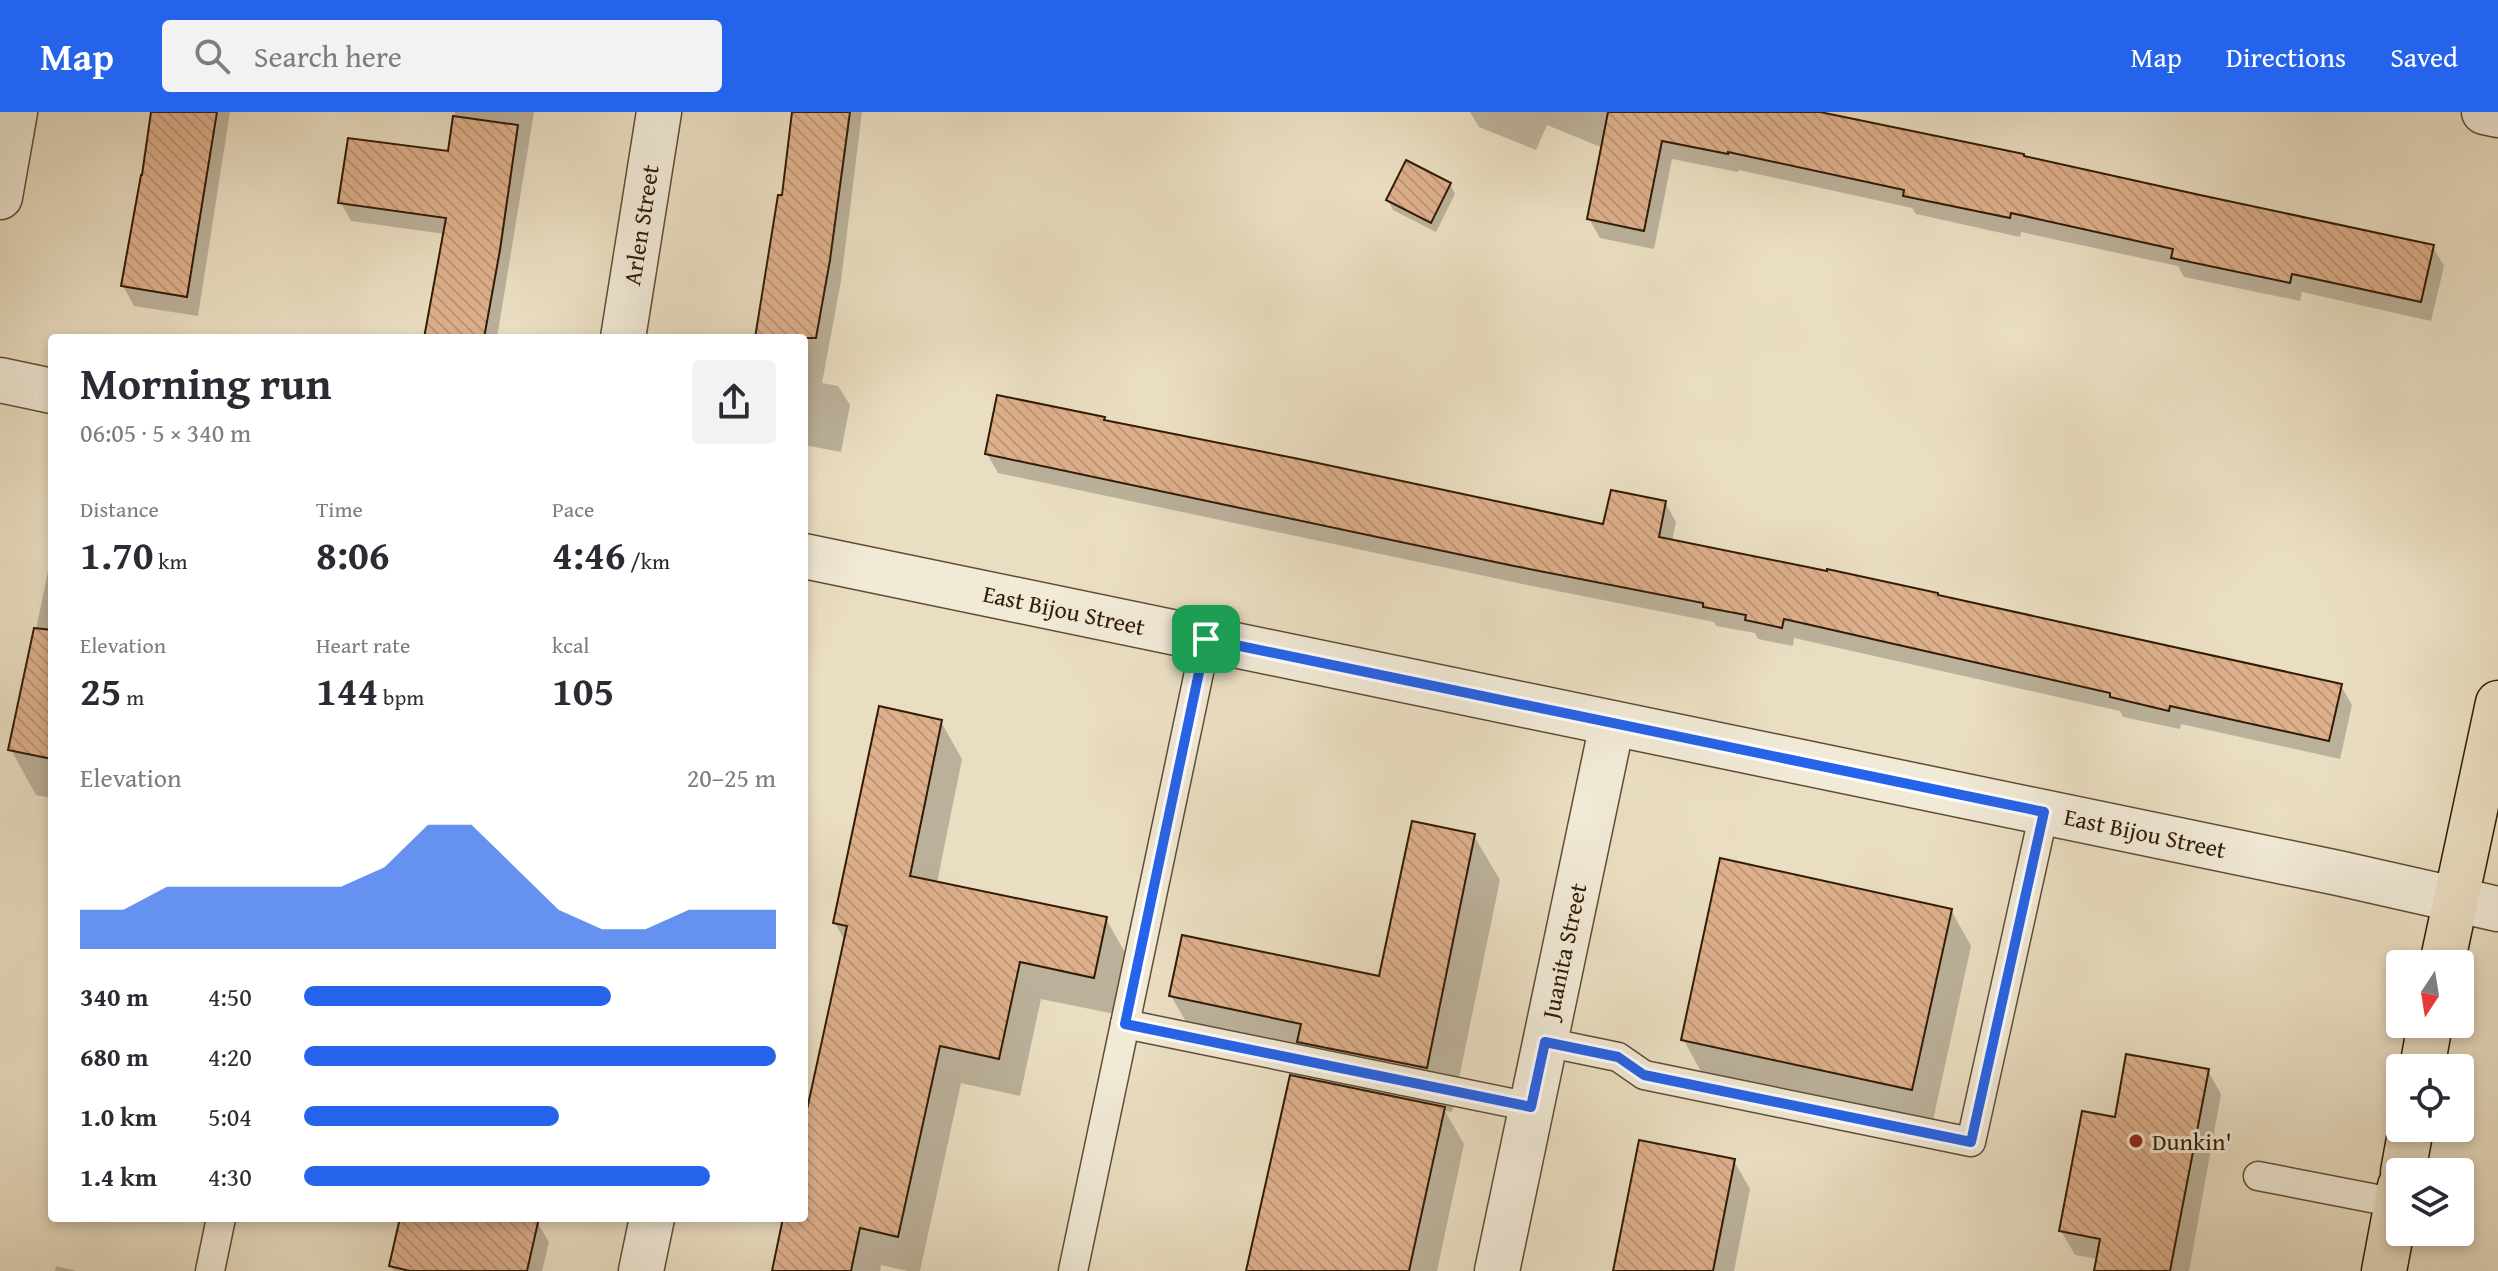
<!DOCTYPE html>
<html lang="en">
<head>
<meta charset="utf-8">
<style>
  body { margin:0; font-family:"Gentium Book Plus",serif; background:#f2f2f3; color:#2b2b33; height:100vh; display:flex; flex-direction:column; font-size:30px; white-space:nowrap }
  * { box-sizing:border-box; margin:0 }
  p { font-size:26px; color:#7c7c81 }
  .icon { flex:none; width:44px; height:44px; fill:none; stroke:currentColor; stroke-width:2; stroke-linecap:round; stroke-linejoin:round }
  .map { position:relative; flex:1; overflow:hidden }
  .details { position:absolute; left:48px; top:222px; width:760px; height:888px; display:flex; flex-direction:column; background:#fff; border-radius:8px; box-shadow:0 4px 12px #0003 }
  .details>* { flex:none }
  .needle { width:52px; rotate:192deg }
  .controls { position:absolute; left:2386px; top:838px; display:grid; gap:16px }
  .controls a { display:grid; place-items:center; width:88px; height:88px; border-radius:8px; background:#fff; box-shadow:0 4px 12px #0003; font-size:40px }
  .pin { position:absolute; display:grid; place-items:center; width:68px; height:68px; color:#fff; margin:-34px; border-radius:16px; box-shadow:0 4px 12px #0006 }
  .round { display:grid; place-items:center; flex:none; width:84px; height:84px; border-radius:8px; background:#f2f2f3 }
  .headline { display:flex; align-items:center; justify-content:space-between; height:136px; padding:0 32px }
  h1 { font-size:44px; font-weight:800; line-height:60px }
  .figures { display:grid; grid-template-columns:repeat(3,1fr); gap:12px; height:136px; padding:8px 32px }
  .figures div { display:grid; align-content:center }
  .figures b { font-size:40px; font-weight:800 }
  .figures small { font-size:22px; font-weight:400 }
  .figures p { font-size:22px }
  .chart { height:224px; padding:16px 32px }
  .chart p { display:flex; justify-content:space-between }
  .chart svg { width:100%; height:144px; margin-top:8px; fill:#2563eb; opacity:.7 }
  ul { padding:0 32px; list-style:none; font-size:26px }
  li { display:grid; grid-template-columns:128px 96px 1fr; align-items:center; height:60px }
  li i { height:20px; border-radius:10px; background:#2563eb }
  header { display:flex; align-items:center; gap:48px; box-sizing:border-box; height:112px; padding:0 40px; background:#2563eb; color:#fff }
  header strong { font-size:38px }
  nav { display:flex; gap:44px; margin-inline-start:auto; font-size:28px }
  .search { width:560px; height:72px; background:#f2f2f3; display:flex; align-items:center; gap:20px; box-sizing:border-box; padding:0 28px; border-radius:8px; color:#7c7c81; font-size:30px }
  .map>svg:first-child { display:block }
</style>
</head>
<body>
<header>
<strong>Map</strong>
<div class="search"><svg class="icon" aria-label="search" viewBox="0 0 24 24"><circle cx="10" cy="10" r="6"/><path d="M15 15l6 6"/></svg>Search here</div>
<nav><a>Map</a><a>Directions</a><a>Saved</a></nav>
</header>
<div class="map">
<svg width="2498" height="1159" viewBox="0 0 2498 1159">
  <defs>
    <pattern id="building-back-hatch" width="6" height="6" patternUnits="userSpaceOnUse" patternTransform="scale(2)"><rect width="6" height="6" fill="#deb08c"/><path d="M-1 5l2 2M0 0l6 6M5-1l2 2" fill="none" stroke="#bf9777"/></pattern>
  </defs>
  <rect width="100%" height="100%" fill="#eadec2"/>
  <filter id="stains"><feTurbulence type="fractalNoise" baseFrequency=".0025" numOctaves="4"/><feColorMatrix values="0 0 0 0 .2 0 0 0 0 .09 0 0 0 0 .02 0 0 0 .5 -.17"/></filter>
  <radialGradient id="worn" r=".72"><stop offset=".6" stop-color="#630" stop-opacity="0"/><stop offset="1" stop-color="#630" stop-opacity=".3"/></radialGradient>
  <g fill="#0003">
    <polygon points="153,0 230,0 198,204 134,194 123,174"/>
    <polygon points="455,0 534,0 497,226 426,226 445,122 351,109 341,91 449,41"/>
    <polygon points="794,0 862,0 841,169 822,271 838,274 850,293 841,340 804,333 804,226 757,226 783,85"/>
    <polygon points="1470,0 1807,0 2433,135 2444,154 2431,209 2302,180 2300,189 2184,165 2178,154 2021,120 2020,125 1916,102 1912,96 1739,58 1738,60 1672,47 1654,137 1600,126 1589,107 1603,36 1547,13 1536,38 1479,15"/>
    <polygon points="1450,72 1455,82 1436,120 1393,98 1388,88"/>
    <polygon points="1105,310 1605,415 1665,390 1676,410 1672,429 2341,574 2352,593 2340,647 2181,612 2180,617 2123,605 2120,599 1794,526 1793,534 1758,527 1755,521 1716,514 1714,510 1527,473 998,361 987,342"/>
    <polygon points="52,440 52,686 36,683 11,638"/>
    <polygon points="941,610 962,647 937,771 1106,807 1127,844 1115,902 1041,887 1020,984 961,971 920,1159 908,1159 881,1153 880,1159 773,1159 785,1106 804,1106 804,1018 845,829 835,811"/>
    <polygon points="1474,724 1500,768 1452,1000 1445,999 1464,1032 1437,1159 1248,1159 1323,972 1312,953 1197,928 1171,884 1381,867"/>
    <polygon points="1951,798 1971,834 1932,1013 1703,963 1683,927"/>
    <polygon points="2208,959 2221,982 2189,1159 2096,1159 2098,1147 2075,1143 2061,1119 2116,1007"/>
    <polygon points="1734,1049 1750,1077 1734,1159 1616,1159"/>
    <polygon points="402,1106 520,1106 537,1110 549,1130 542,1159 394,1159 391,1154"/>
    <polygon points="56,1154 77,1159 55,1159"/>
  </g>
  <g fill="url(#building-back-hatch)" stroke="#321b05" stroke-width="2">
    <polygon points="151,0 217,0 187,185 121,174 141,63 142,63"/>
    <polygon points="792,0 850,0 830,148 816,226 755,226 778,83 782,83"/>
    <polygon points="1608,0 1820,0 2024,42 2024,44 2200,83 2434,133 2421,190 2292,162 2290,171 2171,146 2173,137 2011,101 2010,106 1903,84 1904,78 1728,40 1728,42 1662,29 1644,119 1587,107"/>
    <polygon points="453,4 518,13 500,138 484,226 424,226 446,106 338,91 348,26 448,39"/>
    <polygon points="1406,48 1451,71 1431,111 1386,88"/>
    <polygon points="997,283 1105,305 1104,308 1299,347 1603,412 1611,378 1666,389 1659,425 1827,459 1827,457 1938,481 1938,483 2342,572 2329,629 2170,594 2169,599 2110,585 2110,581 1784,507 1782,516 1745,508 1746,503 1703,495 1703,491 1514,454 985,342"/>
    <polygon points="34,516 52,518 52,647 8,638"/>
    <polygon points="879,594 942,608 910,764 1107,805 1094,866 1020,850 999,947 940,934 898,1125 860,1116 851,1159 772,1159 783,1106 804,1106 804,1011 847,814 833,811"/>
    <polygon points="1412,709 1475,722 1427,956 1297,930 1301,912 1169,884 1182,823 1379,864"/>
    <polygon points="1720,746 1952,797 1912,978 1681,928"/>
    <polygon points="2126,942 2209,957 2170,1159 2094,1159 2100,1127 2059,1119 2082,999 2115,1005"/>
    <polygon points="1290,963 1445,995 1409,1159 1246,1159"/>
    <polygon points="1639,1028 1735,1047 1713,1159 1613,1159"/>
    <polygon points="400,1106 539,1106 527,1159 410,1159 389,1154"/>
  </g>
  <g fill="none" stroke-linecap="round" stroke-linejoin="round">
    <defs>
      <g id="service">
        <polyline points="1125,912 1531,995"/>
        <polyline points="1545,930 1618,945 1644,963 1971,1030 2044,700"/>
        <polyline points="2258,1064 2397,1091"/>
        <polyline points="210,1159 221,1106"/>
        <polyline points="1073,1159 1206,527"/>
      </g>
      <g id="minor">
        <polyline points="2484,0 2498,3"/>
        <polyline points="0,85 15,0"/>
        <polyline points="623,226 659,0"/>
        <polyline points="641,1159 652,1106"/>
        <polyline points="1497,1159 1612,612"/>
      </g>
      <g id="tertiary">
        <polyline points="0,268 52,279"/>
        <polyline points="804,444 2338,761 2498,797"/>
      </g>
      <g id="primary">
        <polyline points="2442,852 2498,591"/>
        <polyline points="2422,956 2430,912"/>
        <polyline points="2403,1060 2411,1016"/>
        <polyline points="2384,1159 2400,1074"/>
      </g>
    </defs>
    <use href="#service" stroke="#604c34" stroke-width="31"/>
    <use href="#minor" stroke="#604c34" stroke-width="47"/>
    <use href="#tertiary" stroke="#604c34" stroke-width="47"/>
    <use href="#primary" stroke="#321b05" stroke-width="47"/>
    <use href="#service" stroke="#f1ead7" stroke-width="28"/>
    <use href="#minor" stroke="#f1ead7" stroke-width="44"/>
    <use href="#tertiary" stroke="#f1ead7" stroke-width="44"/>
    <use href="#primary" stroke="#eadec2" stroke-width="44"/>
  </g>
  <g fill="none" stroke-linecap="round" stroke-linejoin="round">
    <defs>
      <polygon id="route" points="1206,527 2044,700 1971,1030 1644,963 1618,945 1545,930 1531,995 1125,912"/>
    </defs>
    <use href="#route" stroke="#fff" stroke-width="16"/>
    <use href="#route" stroke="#2563eb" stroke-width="10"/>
  </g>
  <circle fill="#8f2418" stroke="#f1ead7" stroke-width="3" cx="2136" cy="1029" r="8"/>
  <g text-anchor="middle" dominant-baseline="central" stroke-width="6" stroke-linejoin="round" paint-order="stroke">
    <g font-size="24" fill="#321b05" stroke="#f1ead7">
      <text transform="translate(641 113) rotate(-81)">Arlen Street</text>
      <text transform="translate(1064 498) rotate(12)">East Bijou Street</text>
      <text transform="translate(2145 721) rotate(12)">East Bijou Street</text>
      <text transform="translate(1564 839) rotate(-78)">Juanita Street</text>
    </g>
    <g font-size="24" fill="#321b05" stroke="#f1ead7" text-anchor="start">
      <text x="2152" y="1029">Dunkin'</text>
    </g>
  </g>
  <rect width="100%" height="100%" filter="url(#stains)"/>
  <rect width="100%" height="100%" fill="url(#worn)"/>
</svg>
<div class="controls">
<a><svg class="needle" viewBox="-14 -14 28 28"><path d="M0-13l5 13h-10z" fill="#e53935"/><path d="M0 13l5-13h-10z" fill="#7c7c81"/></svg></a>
<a><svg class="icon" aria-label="locate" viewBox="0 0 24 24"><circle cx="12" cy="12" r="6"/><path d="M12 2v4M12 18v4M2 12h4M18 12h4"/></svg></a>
<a><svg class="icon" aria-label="layers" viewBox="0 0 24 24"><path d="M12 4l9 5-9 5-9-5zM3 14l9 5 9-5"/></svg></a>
</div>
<div class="pin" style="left:1206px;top:527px;background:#1e9e55"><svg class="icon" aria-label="arrive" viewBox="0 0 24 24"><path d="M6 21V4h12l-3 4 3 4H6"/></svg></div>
<section class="details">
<div class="headline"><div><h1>Morning run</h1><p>06:05 · 5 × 340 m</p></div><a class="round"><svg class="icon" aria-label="share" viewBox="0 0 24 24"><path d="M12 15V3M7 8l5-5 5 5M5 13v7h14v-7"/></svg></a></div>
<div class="figures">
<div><p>Distance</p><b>1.70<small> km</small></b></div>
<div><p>Time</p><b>8:06</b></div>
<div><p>Pace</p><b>4:46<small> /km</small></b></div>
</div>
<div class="figures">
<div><p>Elevation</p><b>25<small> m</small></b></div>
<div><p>Heart rate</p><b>144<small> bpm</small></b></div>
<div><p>kcal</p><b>105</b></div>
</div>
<div class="chart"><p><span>Elevation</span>20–25 m</p>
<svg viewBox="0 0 160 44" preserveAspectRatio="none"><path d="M0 44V32L10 32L20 25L30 25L40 25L50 25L60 25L70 19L80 6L90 6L100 19L110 32L120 38L130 38L140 32L150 32L160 32V44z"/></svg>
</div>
<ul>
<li><b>340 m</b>4:50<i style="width:65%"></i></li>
<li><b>680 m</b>4:20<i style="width:100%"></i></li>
<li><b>1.0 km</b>5:04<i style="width:54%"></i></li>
<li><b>1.4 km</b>4:30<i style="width:86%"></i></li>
</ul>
</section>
</div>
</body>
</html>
